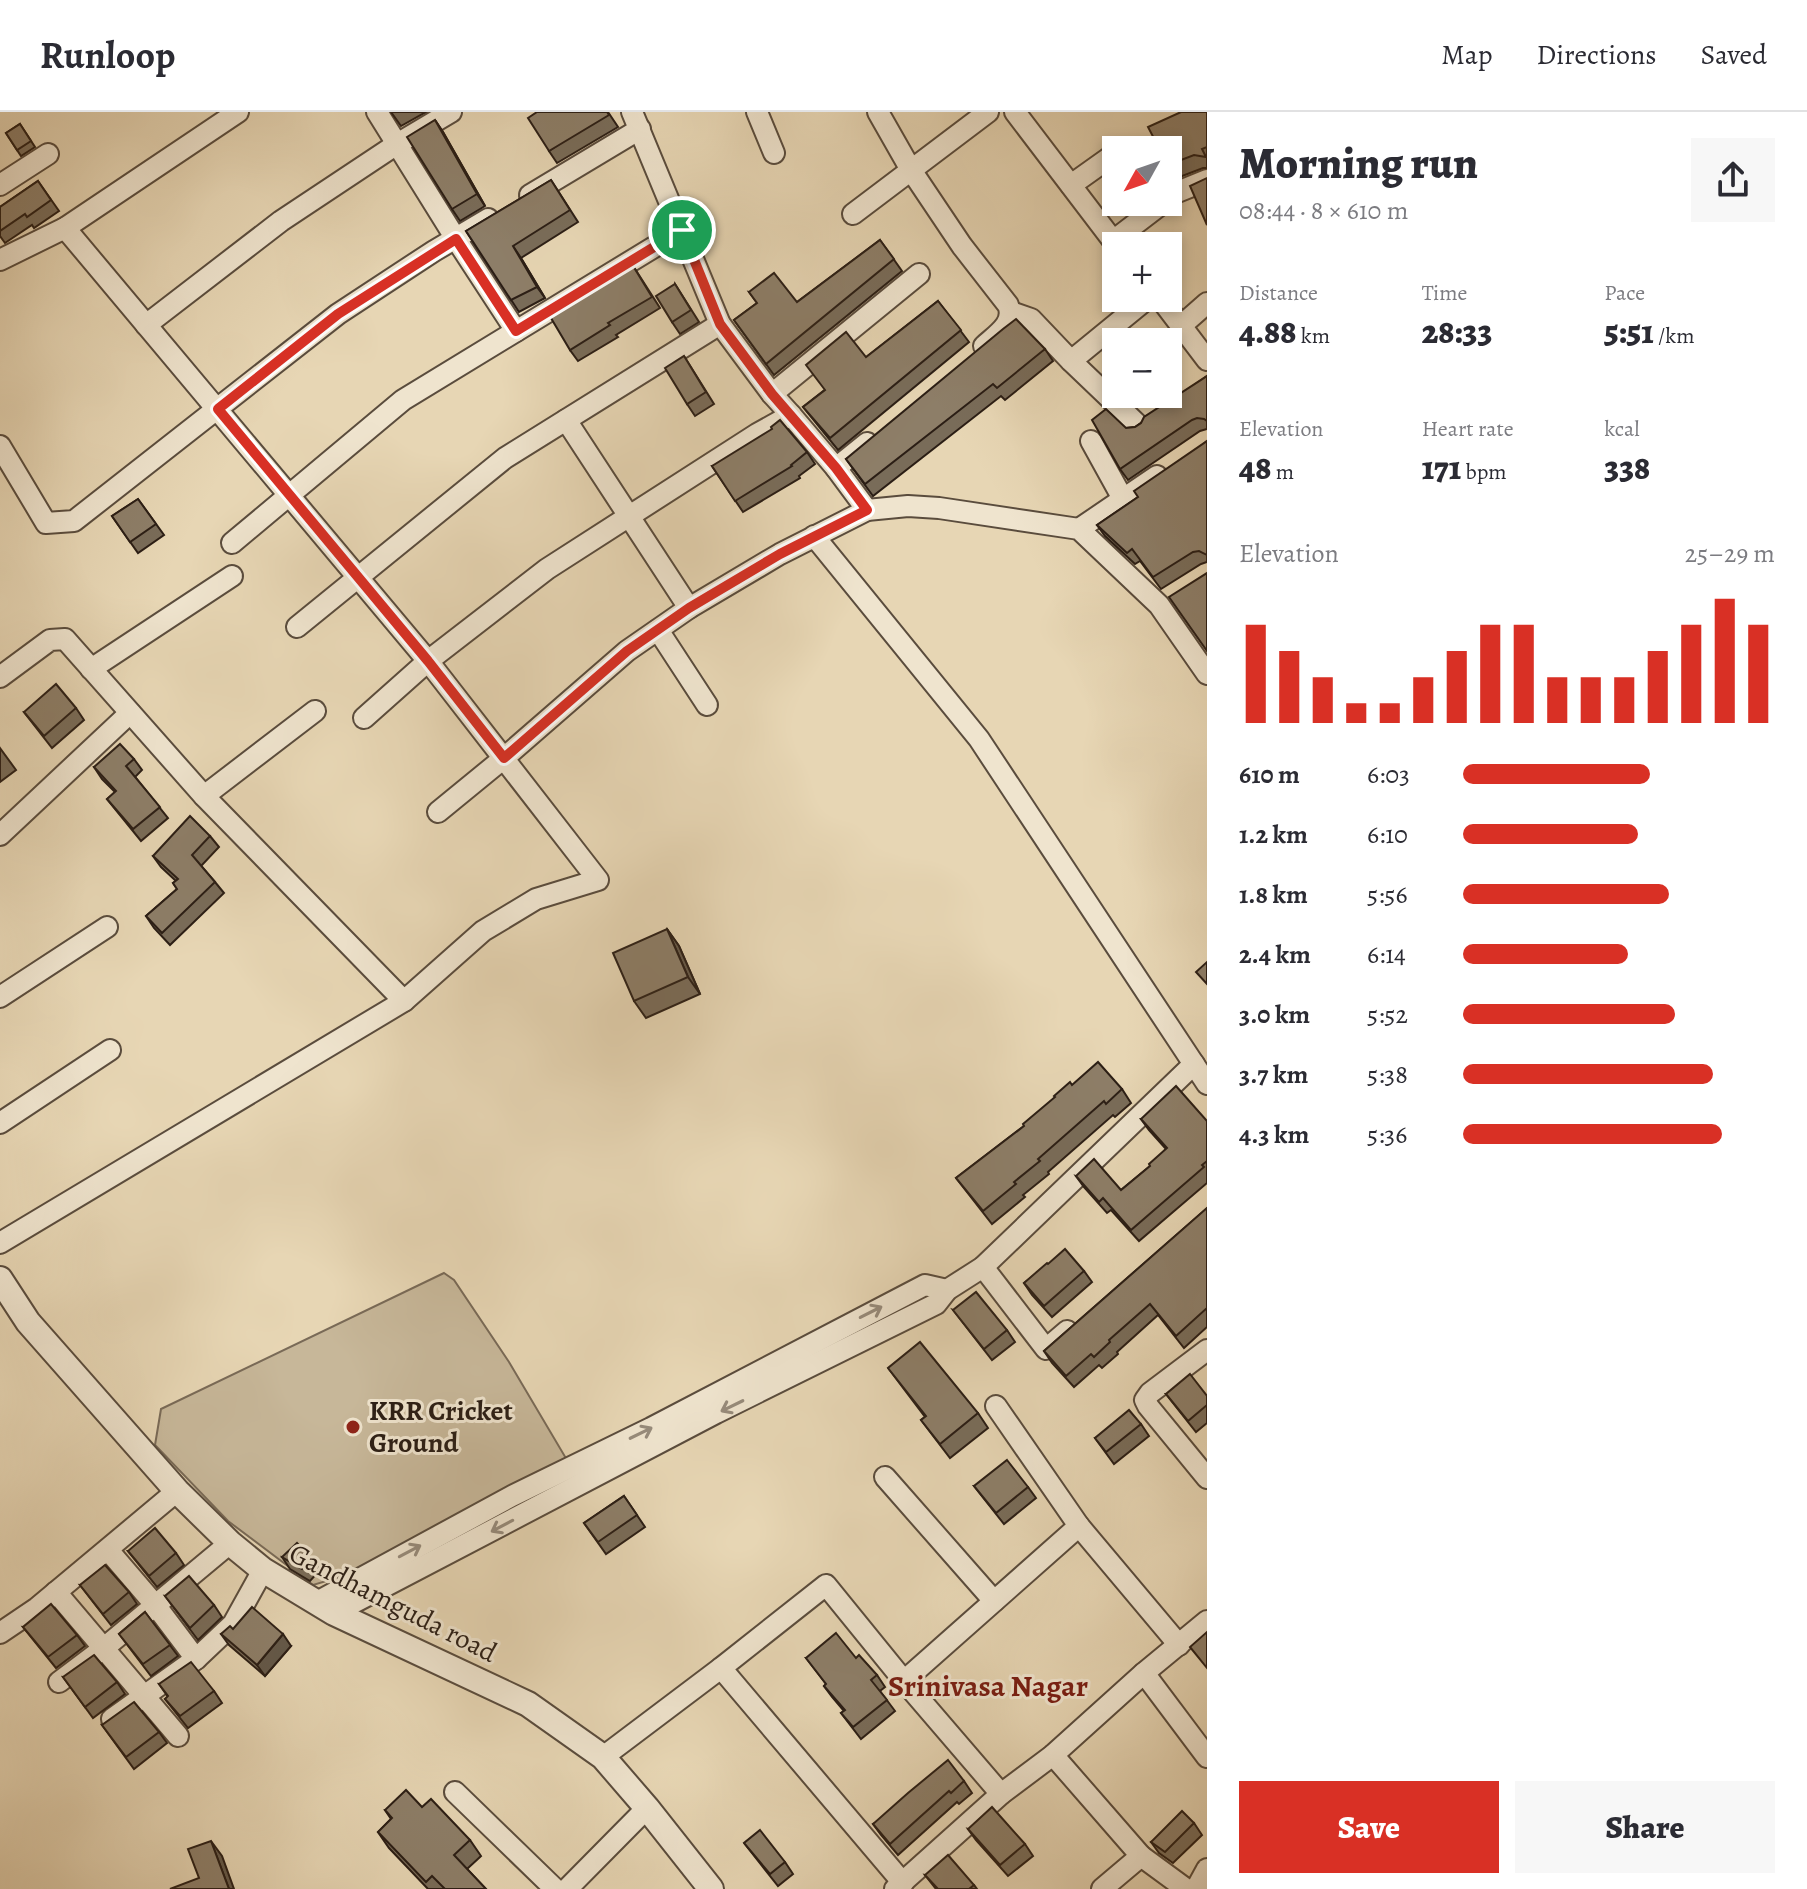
<!DOCTYPE html>
<html lang="en">
<head>
<meta charset="utf-8">
<style>
  body { margin:0; font-family:Alegreya,serif; background:#f7f7f7; color:#2b2b33; height:100vh; display:flex; flex-direction:column; font-size:30px; white-space:nowrap }
  * { box-sizing:border-box; margin:0 }
  p { font-size:26px; color:#7c7c81 }
  .icon { flex:none; width:44px; height:44px; fill:none; stroke:currentColor; stroke-width:2; stroke-linecap:round; stroke-linejoin:round }
  .map { position:relative; flex:1; overflow:hidden }
  .drawer { display:flex; flex-direction:column; background:#fff; width:600px }
  .drawer>* { flex:none }
  .needle { width:52px; rotate:230deg }
  .fabs { position:absolute; left:1102px; top:24px; display:grid; gap:16px }
  .fabs a { display:grid; place-items:center; width:80px; height:80px; border-radius:0px; background:#fff; box-shadow:0 4px 12px #0003; font-size:40px }
  .pin { position:absolute; display:grid; place-items:center; width:68px; height:68px; color:#fff; margin:-34px; border:4px solid #fff; border-radius:50%; box-shadow:0 2px 8px #0007 }
  .round { display:grid; place-items:center; flex:none; width:84px; height:84px; border-radius:0px; background:#f7f7f7 }
  .summary { display:flex; align-items:center; justify-content:space-between; height:136px; padding:0 32px }
  h1 { font-size:44px; font-weight:800; line-height:60px }
  .metrics { display:grid; grid-template-columns:repeat(3,1fr); gap:12px; height:136px; padding:8px 32px }
  .metrics div { display:grid; align-content:center }
  .metrics b { font-size:34px; font-weight:800 }
  .metrics small { font-size:22px; font-weight:400 }
  .metrics p { font-size:22px }
  .chart { height:224px; padding:16px 32px }
  .chart p { display:flex; justify-content:space-between }
  .chart svg { width:100%; height:144px; margin-top:8px; stroke:#d93025; stroke-width:6 }
  .button { display:flex; gap:16px; margin-top:auto; padding:16px 32px }
  .button a { flex:1; height:92px; border-radius:0px; background:#d93025; color:#fff; font-size:32px; font-weight:800; line-height:92px; text-align:center }
  .button a+a { background:#f7f7f7; color:#2b2b33 }
  ul { padding:0 32px; list-style:none; font-size:26px }
  li { display:grid; grid-template-columns:128px 96px 1fr; align-items:center; height:60px }
  li i { height:20px; border-radius:10px; background:#d93025 }
  header { display:flex; align-items:center; gap:48px; box-sizing:border-box; height:112px; padding:0 40px; background:#fff; border-bottom:2px solid #e1e1e2 }
  header strong { font-size:38px }
  nav { display:flex; gap:44px; margin-inline-start:auto; font-size:28px }
  main { display:flex; flex:1; min-height:0 }
  .map>svg:first-child { display:block }
</style>
</head>
<body>
<header>
<strong>Runloop</strong>
<nav><a>Map</a><a>Directions</a><a>Saved</a></nav>
</header>
<main>
<div class="map">
<svg width="1207" height="1777" viewBox="0 0 1207 1777">
  <rect width="100%" height="100%" fill="#e7d6b4"/>
  <filter id="stains"><feTurbulence type="fractalNoise" baseFrequency=".0025" numOctaves="4"/><feColorMatrix values="0 0 0 0 .2 0 0 0 0 .09 0 0 0 0 .02 0 0 0 .5 -.17"/></filter>
  <radialGradient id="worn" r=".72"><stop offset=".6" stop-color="#630" stop-opacity="0"/><stop offset="1" stop-color="#630" stop-opacity=".3"/></radialGradient>
  <polygon fill="#c7b799" stroke="#796a57" stroke-width="2" points="444,1161 454,1168 509,1250 567,1348 361,1459 313,1473 228,1409 155,1333 161,1297"/>
  <g fill="none" stroke-linecap="round" stroke-linejoin="round">
    <defs>
      <g id="minor">
        <polyline points="377,0 456,127 516,219"/>
        <polyline points="757,0 774,41"/>
        <path d="M 878,0 L 911,58 L 962,134 L 1008,193 C 1016,211 996,223 984,234"/>
        <polyline points="1015,0 1117,134"/>
        <polyline points="0,73 48,42"/>
        <polyline points="1071,73 1116,41"/>
        <polyline points="530,83 640,17"/>
        <polyline points="1168,87 1175,81 1207,68"/>
        <polyline points="853,102 988,0"/>
        <polyline points="1113,129 1164,90"/>
        <polyline points="0,148 65,116 238,0"/>
        <polyline points="1160,186 1207,248"/>
        <polyline points="1011,200 1031,207 1071,249 1139,314"/>
        <polyline points="146,213 281,109 397,32 451,0"/>
        <polyline points="1182,213 1207,191"/>
        <polyline points="1071,249 1148,186"/>
        <polyline points="772,282 919,162"/>
        <polyline points="791,303 836,356 867,398"/>
        <polyline points="566,308 689,496"/>
        <polyline points="1091,329 1123,387"/>
        <polyline points="0,334 46,411 74,409 338,202 434,139 488,107"/>
        <polyline points="836,356 867,331"/>
        <polyline points="1079,417 1157,364"/>
        <polyline points="814,424 979,627 1207,972"/>
        <polyline points="232,431 403,288 682,118"/>
        <polyline points="297,515 505,346 720,212"/>
        <polyline points="658,518 707,593"/>
        <polyline points="91,557 232,464"/>
        <polyline points="0,565 50,528 65,527 204,684 404,889"/>
        <polyline points="364,606 428,549 547,457 757,322 791,303 772,282 720,212 632,0"/>
        <polyline points="204,684 315,599"/>
        <polyline points="438,700 504,646 627,539 689,496 780,442 867,398 908,394 939,396 1079,417 1159,493 1207,562"/>
        <polyline points="0,723 130,601"/>
        <polyline points="0,885 107,815"/>
        <polyline points="0,1011 110,938"/>
        <polyline points="0,1131 404,889 483,819 536,787 598,768 428,549 65,116"/>
        <polyline points="983,1155 1046,1237 1067,1219"/>
        <polyline points="1207,1238 1150,1281 1145,1288 1148,1294 1207,1366"/>
        <polyline points="996,1294 1079,1414"/>
        <polyline points="885,1365 994,1489"/>
        <polyline points="108,1438 156,1494 196,1547"/>
        <polyline points="56,1480 178,1624"/>
        <polyline points="317,1490 512,1384 651,1316 925,1173 947,1178"/>
        <polyline points="334,1501 716,1301 936,1192 947,1178 983,1155 1194,952"/>
        <polyline points="0,1521 37,1496 177,1379"/>
        <polyline points="721,1556 826,1473 904,1569 1001,1682"/>
        <polyline points="1144,1561 1207,1645"/>
        <polyline points="904,1569 1079,1414 1179,1533"/>
        <polyline points="59,1570 104,1536 230,1431"/>
        <polyline points="112,1607 196,1547 233,1512 263,1458"/>
        <polyline points="1053,1643 1141,1744 1102,1777"/>
        <polyline points="603,1645 721,1556 903,1771"/>
        <polyline points="455,1680 555,1777"/>
        <polyline points="1141,1744 1186,1777"/>
        <polyline points="567,1777 647,1696"/>
        <polyline points="895,1777 1001,1682 1053,1643 1144,1561 1207,1509"/>
        <polyline points="1196,1777 1207,1757"/>
      </g>
      <polyline id="tertiary" points="0,1167 28,1210 177,1379 230,1431 263,1458 334,1501 528,1592 603,1645 647,1696 711,1777"/>
    </defs>
    <use href="#minor" stroke="#5a4c3d" stroke-width="24"/>
    <use href="#tertiary" stroke="#5a4c3d" stroke-width="28"/>
    <use href="#minor" stroke="#efe4ce" stroke-width="20"/>
    <use href="#tertiary" stroke="#efe4ce" stroke-width="24"/>
  </g>
  <g fill="#796c59" stroke="#2b1e15" stroke-width="2">
    <polygon points="391,0 426,0 401,14"/>
    <polygon points="608,0 618,15 557,51 549,39"/>
    <polygon points="1207,0 1207,56 1203,56 1177,66 1168,54"/>
    <polygon points="435,8 443,20 485,94 460,109 452,97"/>
    <polygon points="20,12 35,35 21,44 6,21"/>
    <polygon points="551,68 578,110 521,146 545,186 519,200 466,119"/>
    <polygon points="38,69 59,99 34,116 32,113 5,131 0,124 0,95"/>
    <polygon points="880,128 902,159 774,263 734,208 757,191 749,180 797,190"/>
    <polygon points="630,149 660,196 616,223 618,225 578,249 570,238 590,176"/>
    <polygon points="675,172 699,210 680,222 672,210"/>
    <polygon points="938,189 969,230 838,338 803,295"/>
    <polygon points="1045,237 1053,249 1005,288 1001,284 873,384 846,347"/>
    <polygon points="684,244 714,292 695,304 687,292"/>
    <polygon points="1207,264 1207,317 1200,319 1128,368 1120,357 1126,316 1135,315"/>
    <polygon points="1207,329 1207,450 1201,452 1161,477 1140,449 1135,452 1105,424 1097,413 1138,385"/>
    <polygon points="807,340 815,352 799,364 800,366 743,400 712,354"/>
    <polygon points="138,387 164,423 138,441 112,404"/>
    <polygon points="76,596 84,608 52,636 24,600"/>
    <polygon points="0,636 16,658 0,670"/>
    <polygon points="134,647 142,658 135,665 168,706 141,729 107,687 115,680 102,667 94,655"/>
    <polygon points="210,724 219,735 201,754 215,770 224,781 170,833 154,816 146,804 177,777 173,771 176,769 161,755 153,744"/>
    <polygon points="667,817 679,834 700,882 646,906 634,889"/>
    <polygon points="1072,973 1122,977 1131,991 1115,1005 1113,1003 1048,1060 1049,1062 1023,1083 1025,1085 992,1112 956,1066 1024,1014"/>
    <polygon points="1141,1007 1207,1009 1207,1071 1139,1129 1111,1098 1107,1101 1084,1075 1076,1064 1121,1078 1150,1054 1166,1037 1149,1018"/>
    <polygon points="1207,1096 1207,1215 1184,1236 1158,1203 1117,1240 1118,1242 1102,1256 1099,1253 1074,1275 1052,1251 1044,1239"/>
    <polygon points="1048,1152 1084,1159 1092,1170 1052,1205 1032,1183 1024,1171"/>
    <polygon points="953,1198 1007,1218 1015,1230 992,1248"/>
    <polygon points="888,1256 978,1301 988,1316 950,1346 921,1308 925,1305"/>
    <polygon points="1166,1282 1207,1284 1207,1311 1196,1320"/>
    <polygon points="1141,1312 1149,1324 1114,1352 1095,1326"/>
    <polygon points="974,1374 1028,1375 1036,1386 1004,1412"/>
    <polygon points="624,1384 645,1415 606,1442 584,1411"/>
    <polygon points="128,1439 176,1441 184,1453 157,1475"/>
    <polygon points="282,1445 312,1447 320,1458 310,1469 290,1457"/>
    <polygon points="80,1473 129,1480 137,1492 111,1513"/>
    <polygon points="165,1484 214,1493 222,1505 198,1528"/>
    <polygon points="145,1500 178,1544 151,1564 119,1522"/>
    <polygon points="23,1515 77,1523 85,1534 56,1556"/>
    <polygon points="233,1517 291,1534 265,1564 229,1533 221,1522"/>
    <polygon points="806,1546 856,1546 877,1563 885,1575 880,1579 895,1599 861,1627 841,1601 844,1599 832,1585 824,1574 826,1572"/>
    <polygon points="63,1565 117,1570 125,1582 93,1606"/>
    <polygon points="159,1572 214,1579 222,1591 188,1616 165,1587 168,1585"/>
    <polygon points="102,1613 159,1620 167,1631 134,1657"/>
    <polygon points="964,1669 972,1681 959,1692 957,1690 898,1743 881,1723 873,1712"/>
    <polygon points="422,1695 470,1728 481,1744 467,1757 486,1777 428,1777 389,1736 378,1720 391,1707 385,1698"/>
    <polygon points="1194,1711 1202,1723 1173,1751 1159,1741 1151,1730"/>
    <polygon points="968,1717 1025,1732 1033,1744 1008,1764 976,1728"/>
    <polygon points="744,1731 785,1750 793,1762 778,1774"/>
    <polygon points="925,1763 974,1773 977,1777 936,1777"/>
  </g>
  <g fill="#635849" stroke="#2b1e15" stroke-width="2">
    <polygon points="435,8 443,20 485,94 477,82"/>
    <polygon points="513,134 521,146 545,186 537,175"/>
    <polygon points="667,817 679,834 700,882 688,865"/>
    <polygon points="283,1522 291,1534 265,1564 257,1553"/>
    <polygon points="211,1729 222,1744 234,1777 229,1777"/>
  </g>
  <g fill="#8d7e68" stroke="#2b1e15" stroke-width="2">
    <polygon points="537,0 607,0 609,3 549,39 528,6"/>
    <polygon points="1181,0 1207,0 1207,35 1202,37 1206,45 1194,43 1168,53 1168,38 1160,38 1148,15"/>
    <polygon points="435,8 477,82 452,97 407,25"/>
    <polygon points="20,12 31,29 17,38 6,21"/>
    <polygon points="1207,66 1207,113 1190,74"/>
    <polygon points="551,68 570,98 513,134 537,175 511,188 466,119"/>
    <polygon points="38,69 51,88 27,105 25,102 0,119 0,95"/>
    <polygon points="880,128 894,147 766,252 734,208 757,191 749,180 774,161 797,190"/>
    <polygon points="630,149 652,185 608,211 610,213 570,238 548,201 590,176 589,174"/>
    <polygon points="675,172 691,198 672,210 656,184"/>
    <polygon points="938,189 961,218 830,326 803,295 825,278 806,253 846,220 866,245"/>
    <polygon points="1016,207 1045,237 997,276 993,272 865,372 846,347 1003,217"/>
    <polygon points="684,244 706,280 687,292 665,256"/>
    <polygon points="1207,264 1207,309 1204,307 1197,306 1192,308 1120,357 1092,308 1106,297 1126,316 1135,315 1141,311 1144,305"/>
    <polygon points="780,308 807,340 791,353 792,354 735,389 712,354 772,317 771,315"/>
    <polygon points="1207,329 1207,443 1199,439 1193,440 1153,465 1132,437 1127,441 1097,413 1138,385 1134,379"/>
    <polygon points="138,387 156,412 130,430 112,404"/>
    <polygon points="1207,461 1207,539 1169,485"/>
    <polygon points="56,572 76,596 44,624 24,600"/>
    <polygon points="120,632 134,647 126,654 160,695 133,717 107,687 116,679 94,655"/>
    <polygon points="190,704 210,724 192,743 215,770 162,821 146,804 177,777 173,771 178,767 153,744"/>
    <polygon points="667,817 688,865 634,889 613,841"/>
    <polygon points="1207,850 1207,872 1196,860"/>
    <polygon points="1098,950 1122,977 1106,992 1104,989 1038,1047 1040,1049 1014,1070 1016,1072 983,1099 956,1066 1024,1014 1023,1012 1055,985 1054,984 1070,970 1072,973"/>
    <polygon points="1176,974 1207,1009 1207,1049 1202,1053 1204,1055 1131,1118 1103,1086 1099,1090 1076,1064 1094,1047 1121,1078 1150,1054 1149,1052 1167,1036 1141,1007"/>
    <polygon points="1207,1096 1207,1196 1176,1224 1150,1192 1109,1228 1110,1230 1094,1245 1091,1242 1066,1264 1044,1239"/>
    <polygon points="1065,1137 1084,1159 1044,1194 1024,1171 1047,1151 1048,1152"/>
    <polygon points="976,1180 1007,1218 984,1237 953,1198"/>
    <polygon points="920,1230 978,1301 940,1332 921,1308 926,1304 888,1256"/>
    <polygon points="1190,1262 1207,1284 1207,1293 1188,1309 1166,1282"/>
    <polygon points="1129,1298 1141,1312 1106,1340 1095,1326"/>
    <polygon points="1007,1348 1028,1375 996,1401 974,1374"/>
    <polygon points="624,1384 637,1403 598,1430 584,1411"/>
    <polygon points="155,1416 176,1441 149,1464 128,1439"/>
    <polygon points="297,1431 312,1447 302,1457 282,1445"/>
    <polygon points="105,1453 129,1480 103,1502 80,1473"/>
    <polygon points="189,1464 214,1493 190,1516 165,1484"/>
    <polygon points="51,1492 77,1523 48,1545 23,1515"/>
    <polygon points="252,1495 283,1522 257,1553 221,1522 230,1514 233,1517"/>
    <polygon points="145,1500 170,1533 143,1552 119,1522"/>
    <polygon points="1207,1520 1207,1556 1190,1535"/>
    <polygon points="836,1521 856,1546 859,1543 877,1563 871,1568 887,1588 853,1615 841,1601 845,1598 824,1574 826,1572 806,1546"/>
    <polygon points="94,1543 117,1570 85,1595 63,1565"/>
    <polygon points="191,1550 214,1579 180,1604 165,1587 168,1584 159,1572"/>
    <polygon points="134,1590 159,1620 126,1645 102,1613"/>
    <polygon points="948,1648 964,1669 951,1681 949,1679 890,1732 873,1712 908,1681"/>
    <polygon points="406,1678 422,1695 431,1687 470,1728 454,1743 486,1777 445,1777 432,1764 426,1770 378,1720 392,1706 385,1698"/>
    <polygon points="992,1695 1025,1732 1000,1753 968,1717"/>
    <polygon points="1182,1699 1194,1711 1165,1740 1151,1730"/>
    <polygon points="760,1718 785,1750 770,1762 744,1731"/>
    <polygon points="211,1729 229,1777 170,1777 199,1766 188,1737"/>
    <polygon points="948,1743 974,1773 969,1777 938,1777 925,1763"/>
  </g>
  <defs><path id="oneway-shaft" d="M-6 0H5M1.5-3L5.5 0L1.5 3" fill="none" stroke-width="1.6" stroke-linecap="round" stroke-linejoin="round" transform="scale(2)"/></defs>
  <g stroke="#978b7b">
    <use href="#oneway-shaft" transform="translate(871 1200) rotate(-27)"/>
    <use href="#oneway-shaft" transform="translate(732 1294) rotate(154)"/>
    <use href="#oneway-shaft" transform="translate(641 1321) rotate(-26)"/>
    <use href="#oneway-shaft" transform="translate(502 1414) rotate(152)"/>
    <use href="#oneway-shaft" transform="translate(410 1439) rotate(-28)"/>
  </g>
  <g fill="none" stroke-linecap="round" stroke-linejoin="round">
    <defs>
      <polygon id="route" points="682,118 720,212 772,282 836,356 867,398 780,442 689,496 627,539 504,646 428,549 218,297 338,202 456,127 516,219"/>
    </defs>
    <use href="#route" stroke="#fff" stroke-width="16"/>
    <use href="#route" stroke="#d93025" stroke-width="10"/>
  </g>
  <circle fill="#8f2418" stroke="#efe4ce" stroke-width="3" cx="353" cy="1315" r="8"/>
  <g text-anchor="middle" dominant-baseline="central" stroke-width="6" stroke-linejoin="round" paint-order="stroke">
    <g font-size="28" font-weight="bold" fill="#2b1e15" stroke="#efe4ce" text-anchor="start">
      <text x="369" y="1299">KRR Cricket<tspan x="369" dy="32">Ground</tspan></text>
    </g>
    <g font-size="28" fill="#2b1e15" stroke="#efe4ce">
      <text transform="translate(393 1491) rotate(27)">Gandhamguda road</text>
    </g>
    <g font-size="30" font-weight="bold" fill="#7a1f14" stroke="#efe4ce">
      <text x="988" y="1574">Srinivasa Nagar</text>
    </g>
  </g>
  <rect width="100%" height="100%" filter="url(#stains)"/>
  <rect width="100%" height="100%" fill="url(#worn)"/>
</svg>
<div class="fabs">
<a><svg class="needle" viewBox="-14 -14 28 28"><path d="M0-13l5 13h-10z" fill="#e53935"/><path d="M0 13l5-13h-10z" fill="#7c7c81"/></svg></a>
<a>+</a>
<a>−</a>
</div>
<div class="pin" style="left:682px;top:118px;background:#1e9e55"><svg class="icon" aria-label="arrive" viewBox="0 0 24 24"><path d="M6 21V4h12l-3 4 3 4H6"/></svg></div>
</div>
<section class="drawer">
<div class="summary"><div><h1>Morning run</h1><p>08:44 · 8 × 610 m</p></div><a class="round"><svg class="icon" aria-label="share" viewBox="0 0 24 24"><path d="M12 15V3M7 8l5-5 5 5M5 13v7h14v-7"/></svg></a></div>
<div class="metrics">
<div><p>Distance</p><b>4.88<small> km</small></b></div>
<div><p>Time</p><b>28:33</b></div>
<div><p>Pace</p><b>5:51<small> /km</small></b></div>
</div>
<div class="metrics">
<div><p>Elevation</p><b>48<small> m</small></b></div>
<div><p>Heart rate</p><b>171<small> bpm</small></b></div>
<div><p>kcal</p><b>338</b></div>
</div>
<div class="chart"><p><span>Elevation</span>25–29 m</p>
<svg viewBox="0 0 160 44" preserveAspectRatio="none"><path d="M5 44V14M15 44V22M25 44V30M35 44V38M45 44V38M55 44V30M65 44V22M75 44V14M85 44V14M95 44V30M105 44V30M115 44V30M125 44V22M135 44V14M145 44V6M155 44V14"/></svg>
</div>
<ul>
<li><b>610 m</b>6:03<i style="width:60%"></i></li>
<li><b>1.2 km</b>6:10<i style="width:56%"></i></li>
<li><b>1.8 km</b>5:56<i style="width:66%"></i></li>
<li><b>2.4 km</b>6:14<i style="width:53%"></i></li>
<li><b>3.0 km</b>5:52<i style="width:68%"></i></li>
<li><b>3.7 km</b>5:38<i style="width:80%"></i></li>
<li><b>4.3 km</b>5:36<i style="width:83%"></i></li>
</ul>
<div class="button"><a>Save</a><a>Share</a></div>
</section>
</main>
</body>
</html>
